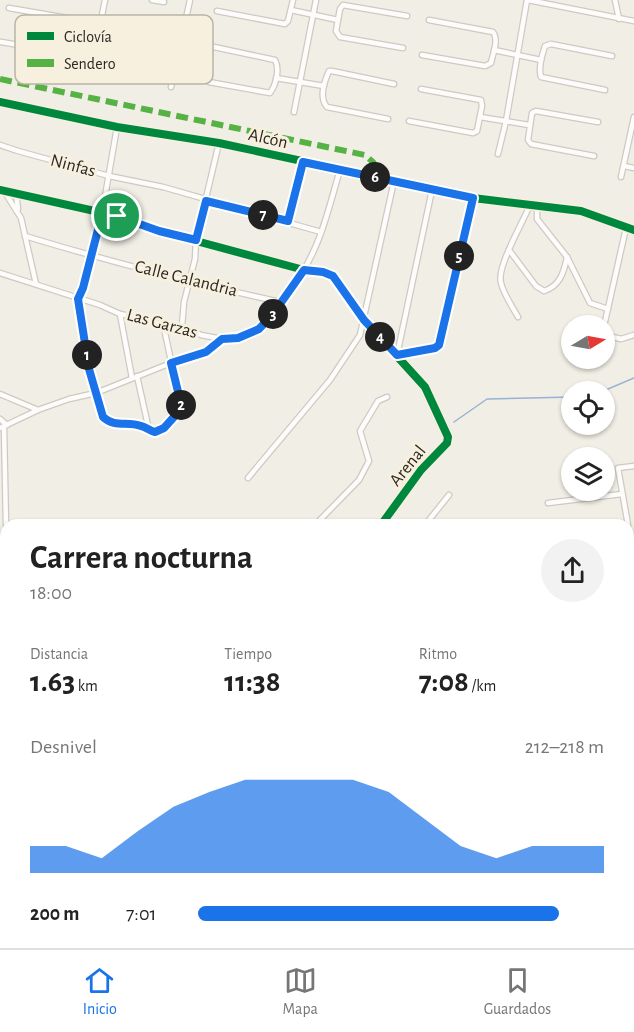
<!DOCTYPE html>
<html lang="es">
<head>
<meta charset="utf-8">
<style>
  body { margin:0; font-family:"Alegreya Sans",sans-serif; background:#f2f2f2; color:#222; height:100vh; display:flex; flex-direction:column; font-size:22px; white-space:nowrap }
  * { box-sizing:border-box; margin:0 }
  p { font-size:20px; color:#767676 }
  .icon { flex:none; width:33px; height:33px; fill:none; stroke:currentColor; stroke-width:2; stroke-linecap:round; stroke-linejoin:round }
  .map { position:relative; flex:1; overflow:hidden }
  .drawer { position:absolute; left:0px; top:519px; width:634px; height:429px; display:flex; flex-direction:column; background:#fff; border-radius:18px 18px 0 0; box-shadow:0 2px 4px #0004 }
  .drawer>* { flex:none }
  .needle { width:39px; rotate:80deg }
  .controls { position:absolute; left:561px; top:315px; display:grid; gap:12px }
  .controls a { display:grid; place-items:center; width:54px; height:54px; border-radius:50%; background:#fff; box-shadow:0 2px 4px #0004; font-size:30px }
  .pin { position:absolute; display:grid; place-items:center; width:51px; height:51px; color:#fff; margin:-26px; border:3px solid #fff; border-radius:50%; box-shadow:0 2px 6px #0007 }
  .km { position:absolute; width:30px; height:30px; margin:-15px; border-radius:50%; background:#222; color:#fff; font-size:16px; line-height:30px; text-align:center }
  .round { display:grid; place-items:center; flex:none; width:63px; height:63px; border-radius:32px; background:#f2f2f2 }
  .head { display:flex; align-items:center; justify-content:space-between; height:102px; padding:0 30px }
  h1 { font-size:33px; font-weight:700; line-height:45px }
  .stats { display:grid; grid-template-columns:repeat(3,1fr); gap:9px; height:102px; padding:6px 30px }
  .stats div { display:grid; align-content:center }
  .stats b { font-size:30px; font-weight:700 }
  .stats small { font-size:16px; font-weight:400 }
  .stats p { font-size:16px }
  .chart { height:168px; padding:12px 30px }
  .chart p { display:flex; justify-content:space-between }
  .chart svg { width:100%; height:108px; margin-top:6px; fill:#1a73e8; opacity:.7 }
  ul { padding:0 30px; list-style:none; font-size:20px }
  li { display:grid; grid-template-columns:96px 72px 1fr; align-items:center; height:45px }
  li i { height:15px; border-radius:8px; background:#1a73e8 }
  .menu { display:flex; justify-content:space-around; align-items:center; height:84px; border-top:2px solid #e0e0e0; background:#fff; font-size:16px; color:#767676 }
  .menu a { display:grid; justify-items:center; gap:3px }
  .menu .on { color:#1a73e8 }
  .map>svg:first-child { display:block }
</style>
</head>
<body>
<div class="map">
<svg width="634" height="948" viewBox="0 0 634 948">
  <rect width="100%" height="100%" fill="#f1eee5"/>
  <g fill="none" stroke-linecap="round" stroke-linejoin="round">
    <g stroke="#9ab1d6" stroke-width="1.5">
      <polyline points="601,392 634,378"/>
      <polyline points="454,422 487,399 572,397"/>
      <polyline points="628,880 634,879"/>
      <polyline points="91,948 96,942"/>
    </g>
    <defs>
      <g id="minor">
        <polyline points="152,0 164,2"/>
        <polyline points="528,0 634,21"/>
        <polyline points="615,0 619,19"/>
        <polyline points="291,10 338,20"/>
        <polyline points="217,11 285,24 288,21 293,0"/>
        <polyline points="74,37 120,46"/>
        <polyline points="1,42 67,53 71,50 76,23 73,19 9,8"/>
        <polyline points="403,48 340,37 336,31 340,9 343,5 407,16"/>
        <polyline points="494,50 541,60"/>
        <path d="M 422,55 L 485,66 L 491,63 C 493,53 499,40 493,32 L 429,20"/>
        <path d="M 152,69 L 122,64 C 116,56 121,40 126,31 L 158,35"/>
        <polyline points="91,70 105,0"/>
        <polyline points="276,78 324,86"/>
        <path d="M 209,82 L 270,93 C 276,85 280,69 275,60 L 214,47"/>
        <polyline points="171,87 190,0"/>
        <path d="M 605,90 L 541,77 C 538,68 542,55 545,46 L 551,44 L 612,56"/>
        <polyline points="0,102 117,127 219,143 473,198 581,211 634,230"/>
        <polyline points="294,112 316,0"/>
        <polyline points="480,117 529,125"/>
        <path d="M 388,119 L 327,107 C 319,98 324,82 329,71 L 332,71 L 394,84"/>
        <polyline points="409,121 473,133 477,131 482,106 481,100 421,89"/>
        <path d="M 117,127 L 102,214 L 83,288 L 78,299 L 89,369 L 103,417 C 115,428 127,421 141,426 C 146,427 150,431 155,433 L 164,428 L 181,408 L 164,328"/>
        <polyline points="0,145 18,151 109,176 163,187 321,232"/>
        <polyline points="498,154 506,121 527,0"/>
        <polyline points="594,156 531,144 528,140 532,113 536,111 598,122"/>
        <polyline points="624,166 634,168"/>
        <polyline points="621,177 634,117"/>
        <polyline points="0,190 117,216 159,231 304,270 323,271 333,276 364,320 425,387 448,437 447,443 421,470 381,525"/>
        <polyline points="432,190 397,355 435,348 439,345 473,198"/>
        <polyline points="4,191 21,218 36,284"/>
        <polyline points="16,193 18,209"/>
        <polyline points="537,206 537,219 567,257 590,303 608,309"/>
        <polyline points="288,221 303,162"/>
        <path d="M 25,236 C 110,262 194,283 280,302"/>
        <path d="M 509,250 L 536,286 L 544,291 C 560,286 564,272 567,257"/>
        <polyline points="0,273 100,305 120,314 152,320 164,328 182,326 201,335 222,339"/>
        <polyline points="120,314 132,378"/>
        <path d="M 518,317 C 512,306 504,295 501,283 C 496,268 523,222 530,205"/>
        <polyline points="182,326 184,302 195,259 196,240 219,143"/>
        <polyline points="604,326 626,228"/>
        <polyline points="604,335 621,339 634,335"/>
        <polyline points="137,376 149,430"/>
        <polyline points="0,394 38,410"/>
        <polyline points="0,419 7,425"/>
        <polyline points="4,427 6,525"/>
        <path d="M 0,428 L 38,410 L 69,399 L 96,393 L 171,363 L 201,355 L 212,348 L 222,339 C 253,340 265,325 281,301 C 288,291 297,282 303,271 C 322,241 330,203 340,170"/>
        <polyline points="248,478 330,380 360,335 394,181"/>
        <polyline points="548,503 622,494"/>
        <polyline points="315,525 359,480 369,461 360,431 378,401 387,397"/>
        <polyline points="425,525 449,495"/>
        <polyline points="628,525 618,468 634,466"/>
        <polyline points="628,530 632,550 628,573"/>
        <polyline points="0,602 5,599 6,595 2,563 6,532"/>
        <polyline points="0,657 6,657"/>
        <polyline points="628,676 634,677"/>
        <polyline points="0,713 6,714"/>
        <polyline points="628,723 634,724"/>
        <polyline points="628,755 634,756"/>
        <polyline points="628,783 634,785"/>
        <polyline points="628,803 634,801"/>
        <polyline points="511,945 545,942"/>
        <polyline points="14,948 21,942"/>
        <polyline points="332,948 332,942"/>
      </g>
    </defs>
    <use href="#minor" stroke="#cdcac3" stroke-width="7"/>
    <use href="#minor" stroke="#fdfcfb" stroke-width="4.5"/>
    <polyline stroke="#56b245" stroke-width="6" stroke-dasharray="12 6" stroke-linecap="butt" points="0,79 365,155 373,162 383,179"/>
    <defs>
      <g id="cycleway">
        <polyline points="0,102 117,127 219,143 473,198 581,211 634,230"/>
        <polyline points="0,190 117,216 159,231 304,270 323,271 333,276 364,320 425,387 448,437 447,443 421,470 381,525"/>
      </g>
    </defs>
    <use href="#cycleway" stroke="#f7f0df" stroke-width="11"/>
    <use href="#cycleway" stroke="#00873e" stroke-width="8"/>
  </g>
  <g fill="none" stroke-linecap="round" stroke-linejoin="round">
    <defs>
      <path id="route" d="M 303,162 L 473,198 L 439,345 L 435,348 L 397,355 L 364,320 L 333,276 L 323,272 L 304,270 L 273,314 L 259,329 L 238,338 L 222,339 L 206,352 L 171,363 L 182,408 L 164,428 L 155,432 C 150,431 146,427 141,426 C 127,421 115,428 103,417 L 89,369 L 78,299 L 83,288 L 102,214 L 117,216 L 159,231 L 196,240 L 206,201 L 288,221 Z"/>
    </defs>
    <use href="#route" stroke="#fff" stroke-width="12"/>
    <use href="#route" stroke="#1a73e8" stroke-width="8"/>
  </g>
  <g text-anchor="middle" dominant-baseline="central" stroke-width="6" stroke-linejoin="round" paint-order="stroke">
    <g font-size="18" fill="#2c2923" stroke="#f7f0df">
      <text transform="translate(268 139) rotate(13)">Alcón</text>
      <text transform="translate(73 166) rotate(15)">Ninfas</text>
      <text transform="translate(186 279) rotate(14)">Calle Calandria</text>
      <text transform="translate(162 324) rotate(15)">Las Garzas</text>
      <text transform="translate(408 466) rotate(-51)">Arenal</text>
    </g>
  </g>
  <rect x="15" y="15" width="198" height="69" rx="9" fill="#f7f0df" stroke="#bab4a7" stroke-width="1.5"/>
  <rect x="27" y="32" width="27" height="8" fill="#00873e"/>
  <rect x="27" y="59" width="27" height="8" fill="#56b245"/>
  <g font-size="16" fill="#2c2923">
    <text x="64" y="42">Ciclovía</text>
    <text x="64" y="69">Sendero</text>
  </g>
</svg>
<div class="controls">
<a><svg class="needle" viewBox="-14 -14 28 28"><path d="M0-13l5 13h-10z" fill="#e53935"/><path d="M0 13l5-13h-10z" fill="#767676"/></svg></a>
<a><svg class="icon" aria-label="locate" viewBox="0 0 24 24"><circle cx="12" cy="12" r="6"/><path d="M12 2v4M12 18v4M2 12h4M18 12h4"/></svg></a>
<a><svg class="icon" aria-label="layers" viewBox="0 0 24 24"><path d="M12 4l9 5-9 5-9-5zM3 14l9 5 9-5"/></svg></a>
</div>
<div class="pin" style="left:117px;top:216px;background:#1e9e55"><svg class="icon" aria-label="arrive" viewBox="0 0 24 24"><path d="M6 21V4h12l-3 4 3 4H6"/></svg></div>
<b class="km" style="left:87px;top:355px">1</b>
<b class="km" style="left:181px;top:405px">2</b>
<b class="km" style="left:273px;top:314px">3</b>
<b class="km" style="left:380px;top:337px">4</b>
<b class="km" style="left:459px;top:256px">5</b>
<b class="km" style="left:375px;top:177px">6</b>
<b class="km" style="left:263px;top:215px">7</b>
<section class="drawer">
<div class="head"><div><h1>Carrera nocturna</h1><p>18:00</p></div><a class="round"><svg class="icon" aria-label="share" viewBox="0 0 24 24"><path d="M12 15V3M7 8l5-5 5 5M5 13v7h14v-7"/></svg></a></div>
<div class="stats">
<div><p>Distancia</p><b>1.63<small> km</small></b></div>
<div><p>Tiempo</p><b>11:38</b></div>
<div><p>Ritmo</p><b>7:08<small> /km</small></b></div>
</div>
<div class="chart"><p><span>Desnivel</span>212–218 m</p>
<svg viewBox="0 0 160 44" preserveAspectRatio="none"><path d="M0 44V33L10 33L20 38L30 27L40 17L50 11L60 6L70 6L80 6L90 6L100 11L110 22L120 33L130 38L140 33L150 33L160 33V44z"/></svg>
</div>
<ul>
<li><b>200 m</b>7:01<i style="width:89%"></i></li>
</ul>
</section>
</div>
<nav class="menu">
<a class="on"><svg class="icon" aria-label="home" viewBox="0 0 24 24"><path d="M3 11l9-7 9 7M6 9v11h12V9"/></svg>Inicio</a>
<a><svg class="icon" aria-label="map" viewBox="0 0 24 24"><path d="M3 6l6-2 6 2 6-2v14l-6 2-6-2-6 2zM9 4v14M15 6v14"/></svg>Mapa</a>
<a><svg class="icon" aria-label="saved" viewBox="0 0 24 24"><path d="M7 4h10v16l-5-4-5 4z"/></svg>Guardados</a>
</nav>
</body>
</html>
